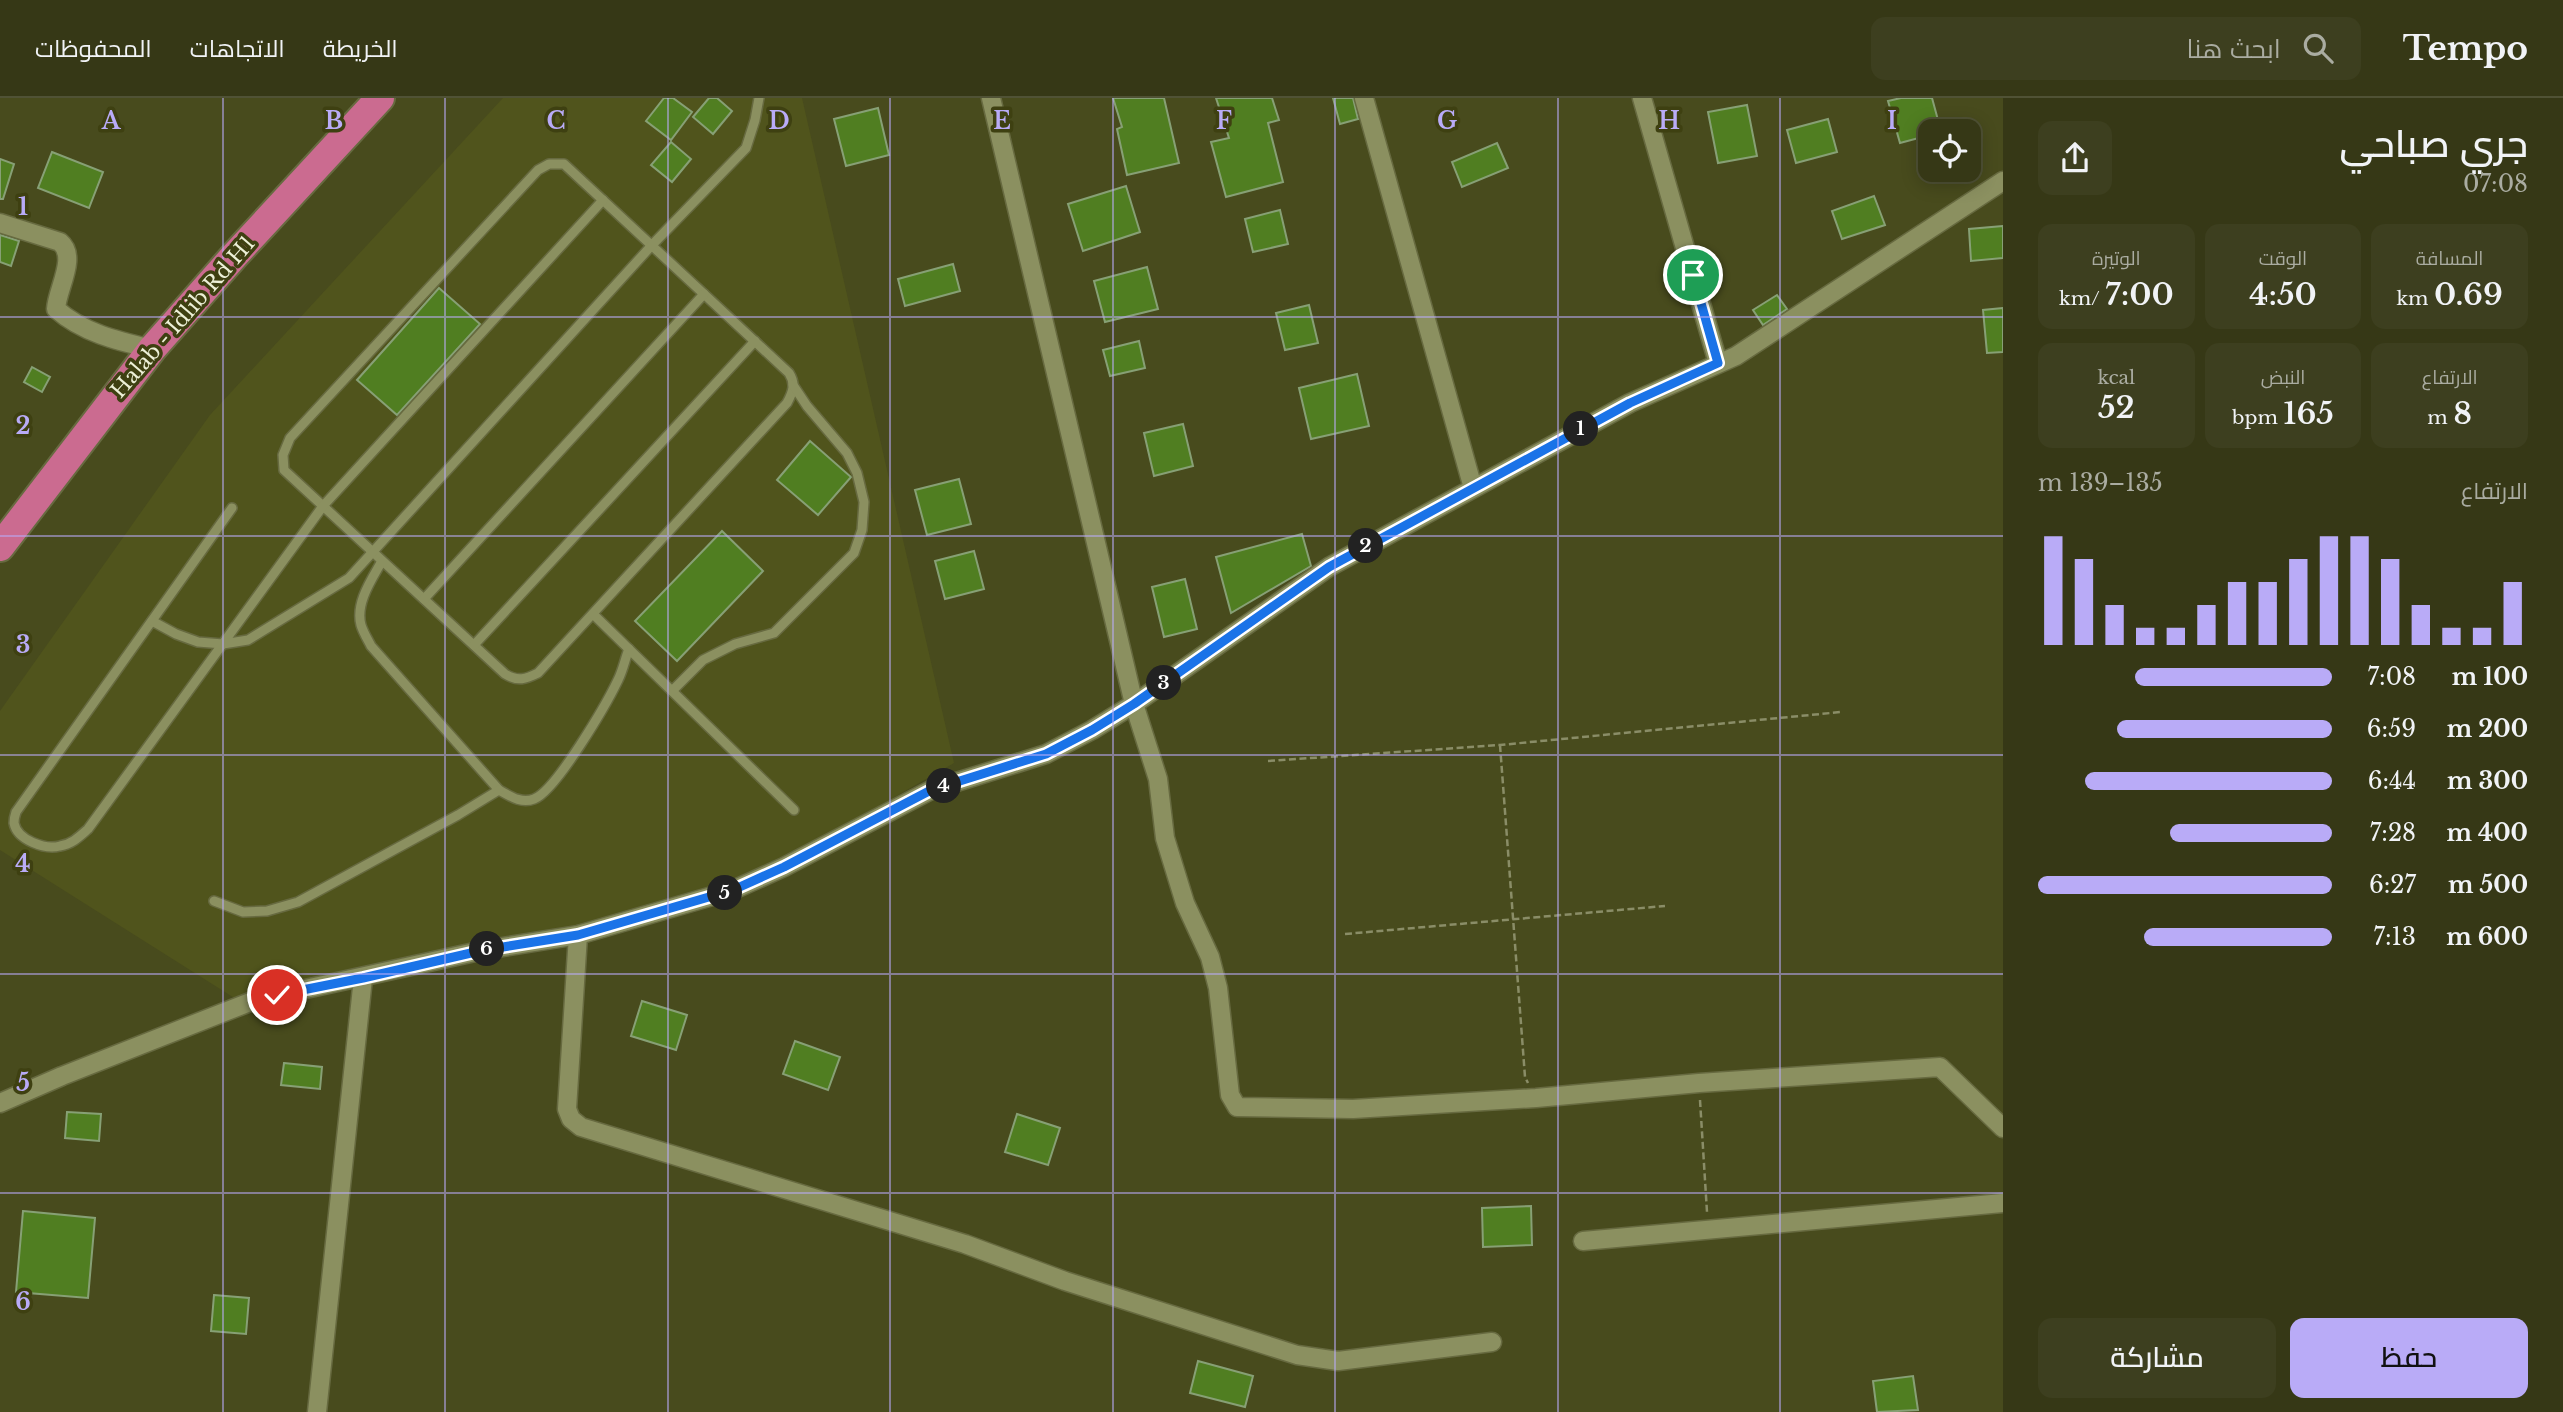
<!DOCTYPE html>
<html lang="ar">
<head>
<meta charset="utf-8">
<style>
  body { margin:0; font-family:"Libre Baskerville",Cairo,serif; background:#3d3f1f; color:#f1f3f6; direction:rtl; height:100vh; display:flex; flex-direction:column; font-size:26px; white-space:nowrap }
  * { box-sizing:border-box; margin:0 }
  p { font-size:23px; color:#aaaca1 }
  .icon { flex:none; width:38px; height:38px; fill:none; stroke:currentColor; stroke-width:2; stroke-linecap:round; stroke-linejoin:round }
  .map { position:relative; flex:1; overflow:hidden; direction:ltr }
  .side { display:flex; flex-direction:column; background:#363816; width:560px }
  .side>* { flex:none }
  .buttons { position:absolute; left:1918px; top:21px; display:grid; gap:14px }
  .buttons a { display:grid; place-items:center; width:63px; height:63px; border-radius:14px; background:#363816; box-shadow:0 4px 18px #0003,0 0 0 2px #505235; font-size:35px }
  .pin { position:absolute; display:grid; place-items:center; width:60px; height:60px; color:#fff; margin:-30px; border:4px solid #fff; border-radius:50%; box-shadow:0 2px 7px #0007 }
  .km { position:absolute; width:35px; height:35px; margin:-18px; border-radius:50%; background:#222; color:#fff; font-size:19px; line-height:35px; text-align:center }
  .round { display:grid; place-items:center; flex:none; width:74px; height:74px; border-radius:14px; background:#3d3f1f }
  .headline { display:flex; align-items:center; justify-content:space-between; height:119px; padding:0 35px }
  h1 { font-size:38px; font-weight:600; line-height:52px }
  .figures { display:grid; grid-template-columns:repeat(3,1fr); gap:10px; height:119px; padding:7px 35px }
  .figures div { display:grid; align-content:center; border-radius:14px; background:#3d3f1f; text-align:center }
  .figures b { font-size:30px; font-weight:600 }
  .figures small { font-size:19px; font-weight:400 }
  .figures p { font-size:19px }
  .chart { height:196px; padding:14px 35px }
  .chart p { display:flex; justify-content:space-between }
  .chart svg { width:100%; height:126px; margin-top:7px; stroke:#b9abf7; stroke-width:6 }
  .primary-button { display:flex; gap:14px; margin-top:auto; padding:14px 35px }
  .primary-button a { flex:1; height:80px; border-radius:14px; background:#b9abf7; color:#111; font-size:28px; font-weight:600; line-height:80px; text-align:center }
  .primary-button a+a { background:#3d3f1f; color:#f1f3f6 }
  ul { padding:0 35px; list-style:none; font-size:23px }
  li { display:grid; grid-template-columns:112px 84px 1fr; align-items:center; height:52px }
  li i { height:18px; border-radius:9px; background:#b9abf7 }
  header { display:flex; align-items:center; gap:42px; box-sizing:border-box; height:98px; padding:0 35px; background:#363816; border-bottom:2px solid #505235 }
  header strong { font-size:33px }
  nav { display:flex; gap:38px; margin-inline-start:auto; font-size:24px }
  .search { width:490px; height:63px; background:#3d3f1f; display:flex; align-items:center; gap:18px; box-sizing:border-box; padding:0 24px; border-radius:14px; color:#aaaca1; font-size:26px }
  main { display:flex; flex:1; min-height:0 }
  .map>svg:first-child { display:block }
</style>
</head>
<body>
<header>
<strong>Tempo</strong>
<div class="search"><svg class="icon" aria-label="search" viewBox="0 0 24 24"><circle cx="10" cy="10" r="6"/><path d="M15 15l6 6"/></svg>ابحث هنا</div>
<nav><a>الخريطة</a><a>الاتجاهات</a><a>المحفوظات</a></nav>
</header>
<main>
<section class="side">
<div class="headline"><div><h1>جري صباحي</h1><p>07:08</p></div><a class="round"><svg class="icon" aria-label="share" viewBox="0 0 24 24"><path d="M12 15V3M7 8l5-5 5 5M5 13v7h14v-7"/></svg></a></div>
<div class="figures">
<div><p>المسافة</p><b>0.69<small> km</small></b></div>
<div><p>الوقت</p><b>4:50</b></div>
<div><p>الوتيرة</p><b>7:00<small> /km</small></b></div>
</div>
<div class="figures">
<div><p>الارتفاع</p><b>8<small> m</small></b></div>
<div><p>النبض</p><b>165<small> bpm</small></b></div>
<div><p>kcal</p><b>52</b></div>
</div>
<div class="chart"><p><span>الارتفاع</span>135–139 m</p>
<svg viewBox="0 0 160 44" preserveAspectRatio="none"><path d="M5 44V6M15 44V14M25 44V30M35 44V38M45 44V38M55 44V30M65 44V22M75 44V22M85 44V14M95 44V6M105 44V6M115 44V14M125 44V30M135 44V38M145 44V38M155 44V22"/></svg>
</div>
<ul>
<li><b>100 m</b>7:08<i style="width:67%"></i></li>
<li><b>200 m</b>6:59<i style="width:73%"></i></li>
<li><b>300 m</b>6:44<i style="width:84%"></i></li>
<li><b>400 m</b>7:28<i style="width:55%"></i></li>
<li><b>500 m</b>6:27<i style="width:100%"></i></li>
<li><b>600 m</b>7:13<i style="width:64%"></i></li>
</ul>
<div class="primary-button"><a>حفظ</a><a>مشاركة</a></div>
</section>
<div class="map">
<svg width="2003" height="1314" viewBox="0 0 2003 1314">
  <rect width="100%" height="100%" fill="#484b1d"/>
  <polygon fill="#50541c" points="503,0 802,0 954,665 720,799 236,901 0,752 0,613 210,317"/>
  <g fill="#507e21" stroke="#87a075" stroke-width="2">
    <polygon points="664,0 673,0 692,14 671,42 646,23"/>
    <polygon points="709,0 717,0 732,13 713,36 693,19"/>
    <polygon points="1113,0 1164,0 1179,65 1127,77 1117,31 1122,29"/>
    <polygon points="1216,0 1272,0 1279,22 1268,25 1283,84 1226,99 1211,44 1229,40"/>
    <polygon points="1333,0 1353,0 1358,21 1340,26"/>
    <polygon points="1901,0 1932,0 1941,33 1930,33 1930,37 1900,45 1888,3"/>
    <polygon points="1747,7 1757,58 1718,65 1708,14"/>
    <polygon points="878,10 889,57 846,68 834,21"/>
    <polygon points="1828,21 1837,54 1796,65 1787,32"/>
    <polygon points="671,44 691,61 672,84 651,67"/>
    <polygon points="1497,45 1508,70 1462,89 1452,64"/>
    <polygon points="52,54 103,74 89,110 38,90"/>
    <polygon points="0,61 14,66 3,101 0,101"/>
    <polygon points="1126,88 1140,134 1083,153 1068,106"/>
    <polygon points="1874,98 1885,127 1842,141 1832,113"/>
    <polygon points="1280,112 1288,146 1253,154 1245,121"/>
    <polygon points="2003,128 2003,160 1971,163 1969,131"/>
    <polygon points="0,137 19,143 11,168 0,164"/>
    <polygon points="953,166 960,193 905,208 898,181"/>
    <polygon points="1147,169 1158,211 1105,224 1094,183"/>
    <polygon points="439,190 480,226 397,317 357,282"/>
    <polygon points="1777,197 1787,211 1763,227 1753,212"/>
    <polygon points="1309,207 1318,245 1285,252 1276,215"/>
    <polygon points="2003,210 2003,254 1987,255 1983,212"/>
    <polygon points="1139,243 1145,270 1110,278 1103,252"/>
    <polygon points="32,269 50,279 42,294 24,284"/>
    <polygon points="1357,276 1369,328 1311,341 1299,290"/>
    <polygon points="1183,326 1193,368 1154,378 1144,335"/>
    <polygon points="810,343 851,379 818,417 777,382"/>
    <polygon points="959,381 971,426 927,437 915,392"/>
    <polygon points="722,433 763,473 677,563 635,523"/>
    <polygon points="1302,436 1311,468 1231,515 1216,459"/>
    <polygon points="974,453 984,491 945,501 935,463"/>
    <polygon points="1185,481 1197,531 1164,539 1152,489"/>
    <polygon points="642,903 687,917 676,952 631,938"/>
    <polygon points="795,943 840,959 828,992 783,976"/>
    <polygon points="284,965 322,969 320,991 281,987"/>
    <polygon points="67,1014 101,1016 99,1043 65,1040"/>
    <polygon points="1017,1016 1060,1030 1048,1067 1005,1054"/>
    <polygon points="1531,1108 1532,1147 1483,1149 1482,1110"/>
    <polygon points="23,1113 95,1120 88,1200 16,1194"/>
    <polygon points="214,1197 249,1200 246,1236 211,1233"/>
    <polygon points="1198,1263 1253,1278 1245,1309 1190,1295"/>
    <polygon points="1913,1278 1918,1312 1877,1314 1873,1283"/>
  </g>
  <g fill="none" stroke-linecap="round" stroke-linejoin="round">
    <defs>
      <g id="service">
        <path d="M 549,66 L 564,66 L 789,275 C 796,286 793,294 787,305 L 538,575 C 526,581 518,584 505,576 L 284,372 L 283,357 L 290,340 L 538,72 Z"/>
        <path d="M 232,410 L 16,714 C 15,717 14,721 14,725 C 17,742 45,752 60,748 C 72,746 79,739 88,731 L 323,408 L 603,102"/>
        <path d="M 382,463 C 372,481 355,505 361,527 C 363,534 368,542 371,548 L 499,692 C 510,698 521,706 534,701 C 556,693 607,605 618,582 C 623,572 625,561 629,551"/>
        <polyline points="424,501 704,196"/>
        <polyline points="593,516 794,712"/>
        <polyline points="152,523 176,536 198,544 223,546 248,542 349,480 652,147 746,50 755,22 759,0"/>
        <polyline points="474,547 755,243"/>
        <polyline points="672,593 703,562 735,546 774,535 854,455 862,432 864,404 857,375 847,355 807,308 793,287"/>
        <polyline points="214,803 243,814 267,813 298,804 458,717 499,692"/>
      </g>
      <g id="minor">
        <polyline points="991,0 1134,606 1158,681 1165,740 1185,805 1210,859 1218,890 1230,997 1237,1009 1353,1011 1536,1000 1699,985 1940,969 2003,1030"/>
        <polyline points="1364,0 1473,390"/>
        <polyline points="1642,0 1718,265"/>
        <path d="M 0,125 L 60,144 C 78,159 57,191 56,211 C 83,235 118,243 152,251"/>
        <polyline points="578,837 567,1011 571,1021 581,1029 965,1146 1065,1183 1297,1257 1338,1263 1492,1244"/>
        <polyline points="0,1005 62,978 255,902 484,852 578,837 733,792 784,769 931,692 1046,656 1092,632 1134,606 1329,469 1630,305 1736,258 2003,83"/>
        <polyline points="1583,1143 2003,1105"/>
        <polyline points="317,1314 363,880"/>
      </g>
      <polyline id="trunk" points="0,449 152,251 235,157 380,0"/>
    </defs>
    <use href="#service" stroke="#676a40" stroke-width="12"/>
    <use href="#minor" stroke="#676a40" stroke-width="21"/>
    <use href="#trunk" stroke="#676a40" stroke-width="32"/>
    <g stroke="#8a8d67" stroke-width="2.5" stroke-dasharray="7 3.5" stroke-linecap="butt">
      <polyline points="1500,647 1525,979 1528,985"/>
      <polyline points="1268,663 1500,647 1841,614"/>
      <polyline points="1345,836 1665,808"/>
      <polyline points="1700,1002 1707,1114"/>
    </g>
    <use href="#service" stroke="#8b9060" stroke-width="9"/>
    <use href="#minor" stroke="#8b9060" stroke-width="18"/>
    <use href="#trunk" stroke="#cb6b90" stroke-width="28"/>
  </g>
  <g fill="none" stroke-linecap="round" stroke-linejoin="round">
    <defs>
      <polyline id="route" points="277,897 363,880 484,852 578,837 733,792 784,769 931,692 1046,656 1092,632 1134,606 1329,469 1630,305 1718,265 1693,177"/>
    </defs>
    <use href="#route" stroke="#fff" stroke-width="14"/>
    <use href="#route" stroke="#1a73e8" stroke-width="9"/>
  </g>
  <path fill="none" stroke="#b9abf7" stroke-width="2" stroke-opacity="0.55" d="M 223,0 L 223,1314M 445,0 L 445,1314M 668,0 L 668,1314M 890,0 L 890,1314M 1113,0 L 1113,1314M 1335,0 L 1335,1314M 1558,0 L 1558,1314M 1780,0 L 1780,1314M 0,219 L 2003,219M 0,438 L 2003,438M 0,657 L 2003,657M 0,876 L 2003,876M 0,1095 L 2003,1095"/>
  <g text-anchor="middle" dominant-baseline="central" stroke-width="7" stroke-linejoin="round" paint-order="stroke">
    <g font-size="21" fill="#edf0d7" stroke="#3e4011">
      <text transform="translate(183 219) rotate(-49)">Halab - Idlib Rd H1</text>
    </g>
  </g>
  <g font-size="23" text-anchor="middle" font-weight="bold" fill="#b9abf7" stroke="#3e4011" stroke-width="7" stroke-linejoin="round" paint-order="stroke">
    <text x="111" y="31">A</text>
    <text x="334" y="31">B</text>
    <text x="556" y="31">C</text>
    <text x="779" y="31">D</text>
    <text x="1002" y="31">E</text>
    <text x="1224" y="31">F</text>
    <text x="1447" y="31">G</text>
    <text x="1669" y="31">H</text>
    <text x="1892" y="31">I</text>
    <text x="23" y="117">1</text>
    <text x="23" y="336">2</text>
    <text x="23" y="555">3</text>
    <text x="23" y="774">4</text>
    <text x="23" y="993">5</text>
    <text x="23" y="1212">6</text>
  </g>
</svg>
<div class="buttons">
<a><svg class="icon" aria-label="locate" viewBox="0 0 24 24"><circle cx="12" cy="12" r="6"/><path d="M12 2v4M12 18v4M2 12h4M18 12h4"/></svg></a>
</div>
<div class="pin" style="left:1693px;top:177px;background:#1e9e55"><svg class="icon" aria-label="arrive" viewBox="0 0 24 24"><path d="M6 21V4h12l-3 4 3 4H6"/></svg></div>
<div class="pin" style="left:277px;top:897px;background:#d93025"><svg class="icon" aria-label="check" viewBox="0 0 24 24"><path d="M5 12l5 5 9-10"/></svg></div>
<b class="km" style="left:1581px;top:331px">1</b>
<b class="km" style="left:1366px;top:448px">2</b>
<b class="km" style="left:1164px;top:585px">3</b>
<b class="km" style="left:944px;top:688px">4</b>
<b class="km" style="left:725px;top:795px">5</b>
<b class="km" style="left:487px;top:851px">6</b>
</div>
</main>
</body>
</html>
